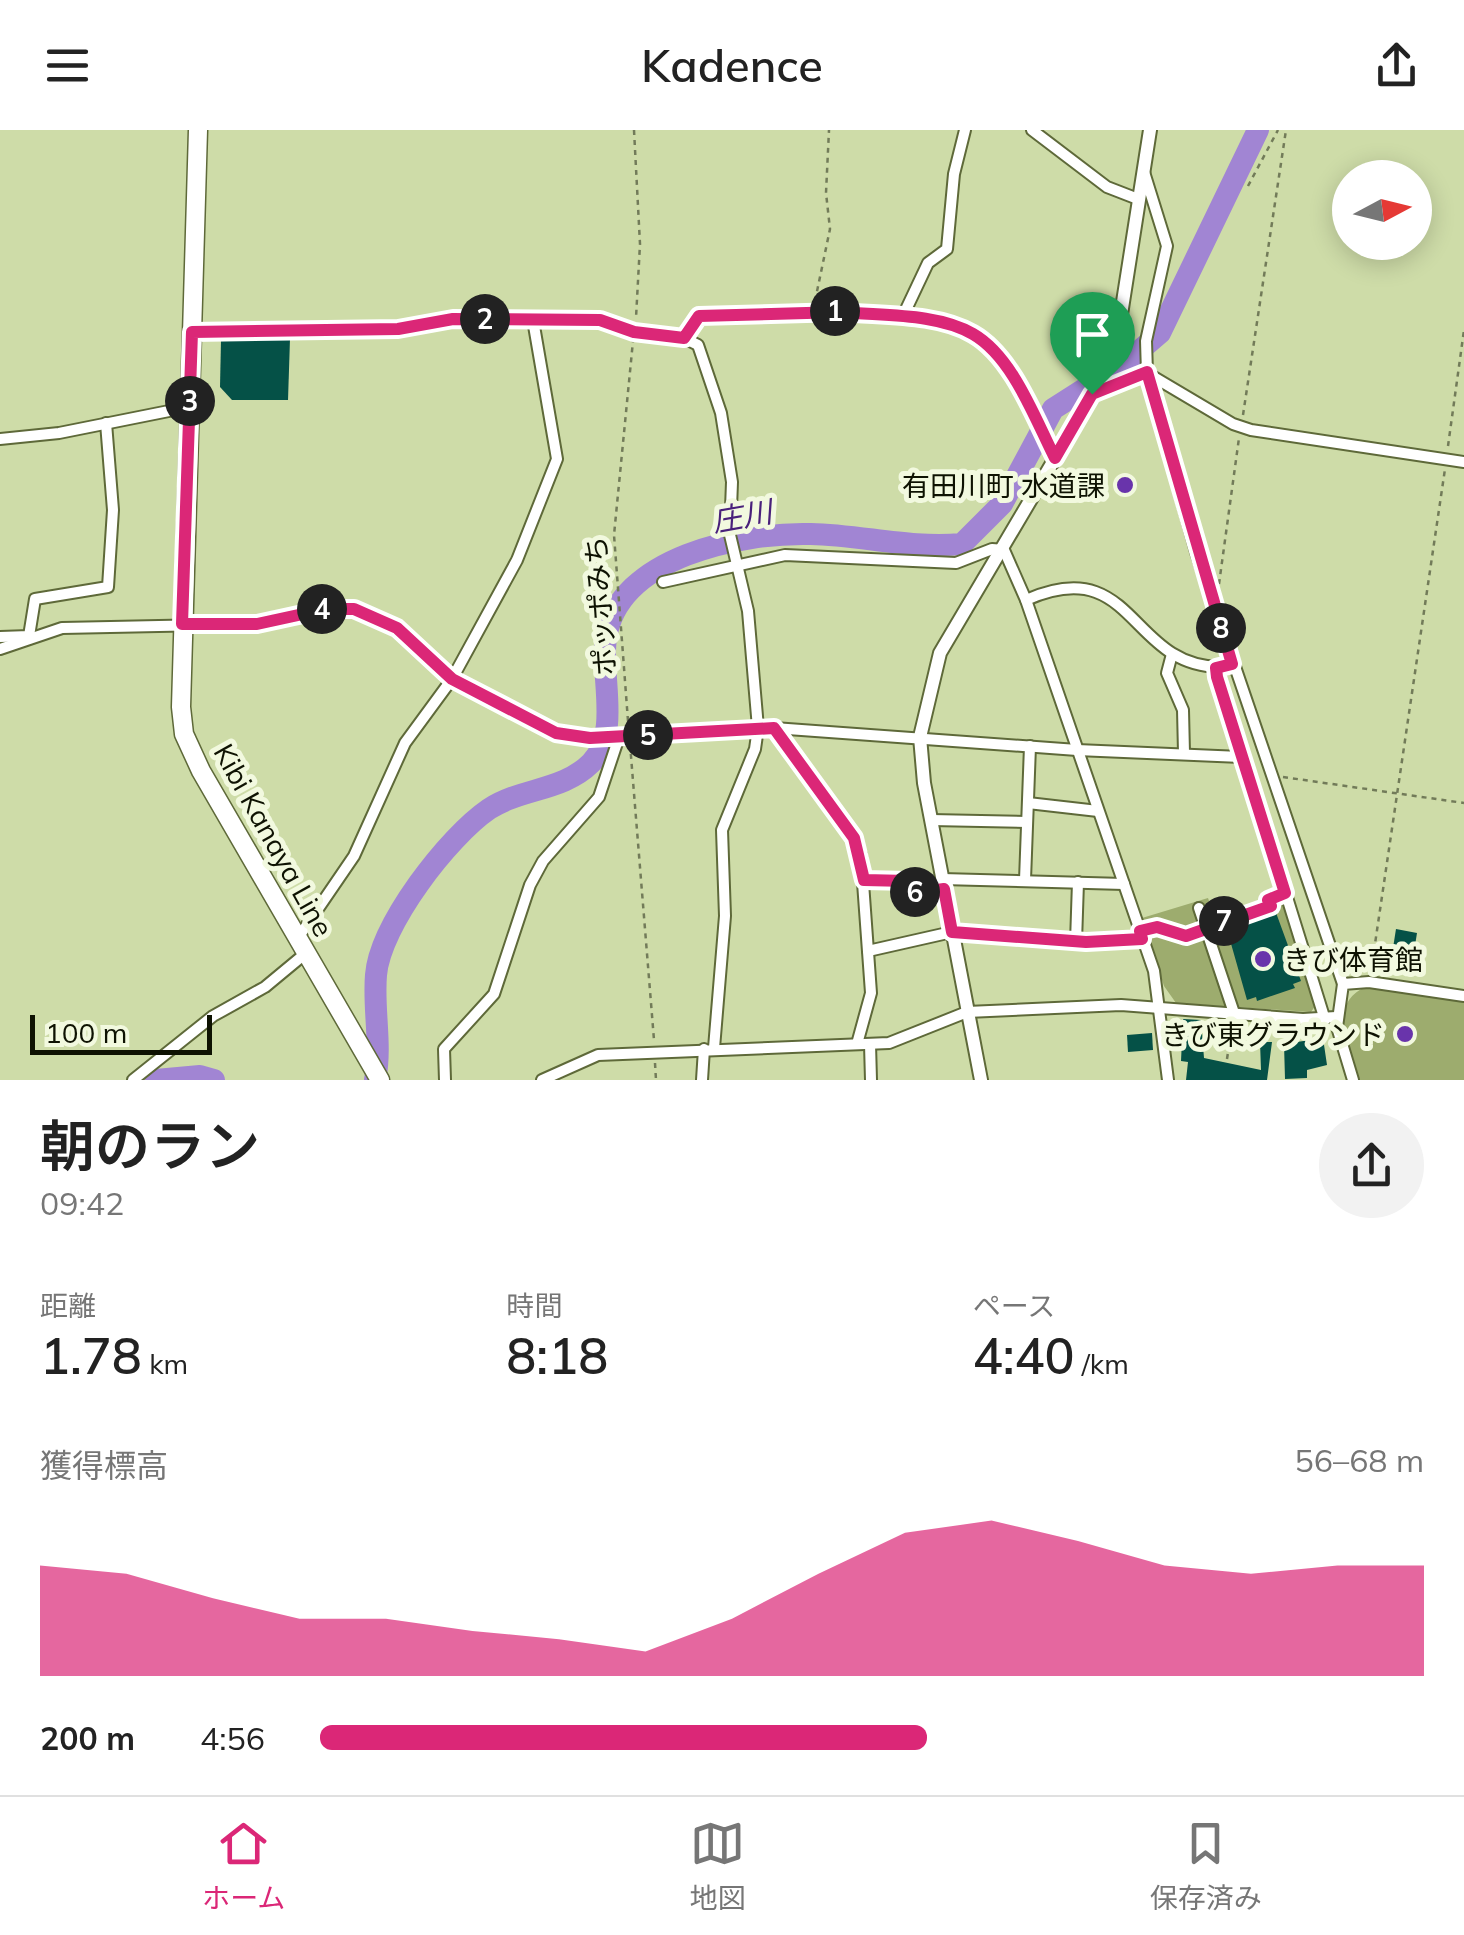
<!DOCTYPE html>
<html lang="ja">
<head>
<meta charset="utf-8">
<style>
  body { margin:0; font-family:Mulish,"Noto Sans JP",sans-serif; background:#f2f2f2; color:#222; height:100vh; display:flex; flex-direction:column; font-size:38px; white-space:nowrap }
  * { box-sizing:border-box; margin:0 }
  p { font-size:32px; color:#767676 }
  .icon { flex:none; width:55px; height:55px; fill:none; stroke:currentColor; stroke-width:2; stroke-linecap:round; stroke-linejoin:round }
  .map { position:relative; height:950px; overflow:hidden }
  .drawer { display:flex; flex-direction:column; background:#fff; flex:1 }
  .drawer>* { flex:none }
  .needle { width:65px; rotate:83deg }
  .controls { position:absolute; left:1332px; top:30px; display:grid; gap:20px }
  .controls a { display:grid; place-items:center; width:100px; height:100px; border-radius:50%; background:#fff; box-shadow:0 5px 25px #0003; font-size:50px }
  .scale { position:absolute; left:30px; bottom:25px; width:182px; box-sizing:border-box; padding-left:10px; border:5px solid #0e1202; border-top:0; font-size:28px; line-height:35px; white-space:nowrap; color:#0e1202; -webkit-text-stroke:8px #f2f9df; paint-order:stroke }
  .pin { position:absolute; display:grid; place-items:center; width:85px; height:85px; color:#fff; margin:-102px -42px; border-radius:50% 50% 50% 0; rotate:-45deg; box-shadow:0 0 10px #0007 }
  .pin .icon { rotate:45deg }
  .km { position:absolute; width:50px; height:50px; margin:-25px; border-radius:50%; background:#222; color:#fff; font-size:28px; line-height:50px; text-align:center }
  .round { display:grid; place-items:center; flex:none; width:105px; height:105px; border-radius:52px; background:#f2f2f2 }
  .summary { display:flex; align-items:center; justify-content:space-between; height:170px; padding:0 40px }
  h1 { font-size:55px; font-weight:600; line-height:75px }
  .figures { display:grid; grid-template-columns:repeat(3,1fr); gap:15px; height:170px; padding:10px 40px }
  .figures div { display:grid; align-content:center }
  .figures b { font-size:50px; font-weight:600 }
  .figures small { font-size:28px; font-weight:400 }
  .figures p { font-size:28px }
  .chart { height:280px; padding:20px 40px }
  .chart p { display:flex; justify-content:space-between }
  .chart svg { width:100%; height:180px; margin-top:10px; fill:#db2777; opacity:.7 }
  ul { padding:0 40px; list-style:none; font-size:32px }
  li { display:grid; grid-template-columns:160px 120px 1fr; align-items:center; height:75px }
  li i { height:25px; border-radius:12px; background:#db2777 }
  header { display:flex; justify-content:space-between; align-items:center; height:130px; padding:0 40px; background:#fff; font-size:45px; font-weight:600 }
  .tab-bar { display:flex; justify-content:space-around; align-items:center; height:140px; border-top:2px solid #e0e0e0; background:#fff; font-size:28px; color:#767676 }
  .tab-bar a { display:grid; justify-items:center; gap:5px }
  .tab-bar .current { color:#db2777 }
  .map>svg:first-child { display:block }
</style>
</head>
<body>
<header><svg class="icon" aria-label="menu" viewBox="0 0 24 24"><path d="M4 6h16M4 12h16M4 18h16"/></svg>Kadence<svg class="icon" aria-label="share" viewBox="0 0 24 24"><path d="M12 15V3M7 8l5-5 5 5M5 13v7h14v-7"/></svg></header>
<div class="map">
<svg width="1464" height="950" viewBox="0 0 1464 950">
  <rect width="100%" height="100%" fill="#cedca8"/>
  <g fill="#9dac6e">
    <polygon points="1282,767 1318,872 1311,882 1176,873 1164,856 1142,788 1208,768 1215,788"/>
    <path d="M 1367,856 L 1464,869 L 1464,950 L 1356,950 C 1347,919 1326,874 1367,856 Z"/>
  </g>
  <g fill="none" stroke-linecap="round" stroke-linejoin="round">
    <g stroke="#a185d3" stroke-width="22">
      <polyline points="156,950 200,946 214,950"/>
      <path d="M 375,950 C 382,915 373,880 376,845 C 380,795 448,707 489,679 C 521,658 563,661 591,633 C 621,603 600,546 606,508 C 618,427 741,402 811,404 C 862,405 910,419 962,414 L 1002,374 L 1053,279 L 1125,233 L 1160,203 L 1258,0"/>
    </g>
  </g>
  <g fill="#055147">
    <polygon points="290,209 288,270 232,270 220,257 221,210"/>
    <polygon points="1275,780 1301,851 1293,854 1295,858 1257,871 1256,867 1247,870 1226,796"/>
    <polygon points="1396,799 1417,803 1414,822 1393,818"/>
    <polygon points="1183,889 1201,890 1204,928 1261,940 1260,912 1272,912 1267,950 1186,950 1188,932 1181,931"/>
    <polygon points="1152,903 1153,920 1128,922 1127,905"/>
    <polygon points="1323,908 1327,935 1307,940 1307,948 1285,949 1284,914"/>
  </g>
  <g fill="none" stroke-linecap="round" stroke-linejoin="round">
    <defs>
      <g id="service">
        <polyline points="864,750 908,751 916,763 941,760"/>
        <polyline points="956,803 1086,812 1143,809"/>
      </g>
      <g id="minor">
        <polyline points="1032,0 1107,57 1138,69"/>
        <polyline points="1144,42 1167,116 1146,211 1147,243 1196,422 1343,854"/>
        <polyline points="902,188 928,133 947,119 954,44 965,0"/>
        <polyline points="192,202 398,199 453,189 600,190 634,201 684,208 698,215 721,283 732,352 730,405 748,481 758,598 755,619 722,700 725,786 714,918"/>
        <path d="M 684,208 L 699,186 C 768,183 944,167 993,220 C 1020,249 1037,293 1055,328"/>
        <polyline points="1092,265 1147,243 1233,294 1251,300 1464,332"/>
        <polyline points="0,309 59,303 189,277"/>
        <polyline points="663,452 785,425 956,433 992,419 1004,420 1026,470 1154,841 1168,950"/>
        <path d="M 1026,470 C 1135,422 1128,536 1220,537"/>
        <polyline points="0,507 29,506 35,469 108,457 113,380 106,293"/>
        <polyline points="0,519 62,498 257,494 325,479 354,479 397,499 452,549 534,594 568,606 774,598 1077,620 1241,627"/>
        <polyline points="1172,524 1167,543 1183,580 1184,623"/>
        <polyline points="1216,538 1325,890"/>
        <polyline points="774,598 847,697 861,725 871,863 857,914"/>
        <polyline points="1028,673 1098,681"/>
        <polyline points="931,690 1027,692"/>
        <polyline points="942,749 1124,754"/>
        <polyline points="1025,750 1030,616"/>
        <polyline points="1199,778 1234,883"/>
        <polyline points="298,808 354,726 405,613 452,549 517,430 557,329 533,190"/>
        <polyline points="1076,812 1078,752"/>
        <polyline points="868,821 952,802"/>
        <polyline points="870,914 871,950"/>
        <polyline points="133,950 213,886 265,857 306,823"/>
        <polyline points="445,950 444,919 494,864 530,755 543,731 599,667 619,607"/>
        <polyline points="542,950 598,925 889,913 967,882 1121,875 1303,889 1336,887"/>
        <polyline points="702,950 704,919"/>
        <polyline points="1353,950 1337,897 1343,854 1369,852 1464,866"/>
      </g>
      <polyline id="tertiary" points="981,950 924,653 920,607 940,523 1089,271 1120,191 1150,0"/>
      <polyline id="primary" points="198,0 181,577 184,604 201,641 380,950"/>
    </defs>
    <use href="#service" stroke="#5e6939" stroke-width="9"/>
    <use href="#minor" stroke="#5e6939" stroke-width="14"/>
    <use href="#tertiary" stroke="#5e6939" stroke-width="16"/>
    <use href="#primary" stroke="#5e6939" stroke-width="21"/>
    <g stroke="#727b59" stroke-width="2.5" stroke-dasharray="5 5" stroke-linecap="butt">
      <polyline points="634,0 640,114 636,188"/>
      <polyline points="1248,56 1278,0"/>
      <polyline points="815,171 830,99 826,63 829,0"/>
      <polyline points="1243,285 1286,0"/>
      <polyline points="1448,316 1464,200"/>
      <polyline points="1219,454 1239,308"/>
      <polyline points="628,591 614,405 633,211"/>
      <polyline points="630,614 654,910"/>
      <polyline points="1283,647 1464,673"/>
      <polyline points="1215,794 1271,776 1268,770 1275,767"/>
      <polyline points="1151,797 1182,807 1195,803"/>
      <polyline points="1371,841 1445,339"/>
      <polyline points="1227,929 1232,896"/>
      <polyline points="655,933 656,950"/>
    </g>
    <use href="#service" stroke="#fff" stroke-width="5"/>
    <use href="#minor" stroke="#fff" stroke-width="10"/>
    <use href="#tertiary" stroke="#fff" stroke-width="12"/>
    <use href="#primary" stroke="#fff" stroke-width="18"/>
  </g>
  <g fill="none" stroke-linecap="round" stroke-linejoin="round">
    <defs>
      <path id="route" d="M 842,182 C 883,186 937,183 973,204 C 1013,227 1035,289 1055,328 L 1092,264 L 1147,242 L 1232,534 L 1216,538 L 1217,547 L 1285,763 L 1268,770 L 1271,776 L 1186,806 L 1157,797 L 1140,801 L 1142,809 L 1086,812 L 952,802 L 944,759 L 916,763 L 908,751 L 864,750 L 854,708 L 774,598 L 590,608 L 556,603 L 452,549 L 397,498 L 354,479 L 326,479 L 257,494 L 182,494 L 192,202 L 398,199 L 453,189 L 600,190 L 634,202 L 684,208 L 699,186 Z"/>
    </defs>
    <use href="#route" stroke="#fff" stroke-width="20"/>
    <use href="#route" stroke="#db2777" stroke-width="12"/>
  </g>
  <g fill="#6934ab" stroke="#f2f9df" stroke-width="4">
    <circle cx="1125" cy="355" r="10"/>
    <circle cx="1263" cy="829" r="10"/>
    <circle cx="1405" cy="904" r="10"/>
  </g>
  <g text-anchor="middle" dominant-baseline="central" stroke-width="10" stroke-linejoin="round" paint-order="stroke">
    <g font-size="28" fill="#0e1202" stroke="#f2f9df" text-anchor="end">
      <text x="1105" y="355">有田川町 水道課</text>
      <text x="1283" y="829" text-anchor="start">きび体育館</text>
      <text x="1385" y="904">きび東グラウンド</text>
    </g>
    <g font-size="28" fill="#0e1202" stroke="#f2f9df">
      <text transform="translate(600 476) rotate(-94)">ポッポみち</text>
      <text transform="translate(274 710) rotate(61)">Kibi Kanaya Line</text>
    </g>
    <g font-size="30" font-style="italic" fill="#49207b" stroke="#f2f9df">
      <text transform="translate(742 386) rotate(-10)">庄川</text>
    </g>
  </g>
</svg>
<div class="controls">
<a><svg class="needle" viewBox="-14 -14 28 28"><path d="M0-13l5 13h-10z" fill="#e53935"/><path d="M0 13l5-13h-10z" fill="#767676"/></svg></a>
</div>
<div class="scale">100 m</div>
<div class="pin" style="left:1092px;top:264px;background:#1e9e55"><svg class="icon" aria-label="arrive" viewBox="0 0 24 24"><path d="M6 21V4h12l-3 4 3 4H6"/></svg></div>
<b class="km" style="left:835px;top:181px">1</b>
<b class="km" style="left:485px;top:189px">2</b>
<b class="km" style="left:190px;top:271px">3</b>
<b class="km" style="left:322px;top:479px">4</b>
<b class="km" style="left:648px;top:605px">5</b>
<b class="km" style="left:915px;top:762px">6</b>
<b class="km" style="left:1224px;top:791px">7</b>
<b class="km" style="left:1221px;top:498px">8</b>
</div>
<section class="drawer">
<div class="summary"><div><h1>朝のラン</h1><p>09:42</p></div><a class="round"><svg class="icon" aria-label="share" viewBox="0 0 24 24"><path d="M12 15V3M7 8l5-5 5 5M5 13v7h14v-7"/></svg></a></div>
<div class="figures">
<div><p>距離</p><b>1.78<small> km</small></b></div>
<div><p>時間</p><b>8:18</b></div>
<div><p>ペース</p><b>4:40<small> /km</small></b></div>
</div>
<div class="chart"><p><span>獲得標高</span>56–68 m</p>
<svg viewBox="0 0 160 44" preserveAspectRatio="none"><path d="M0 44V17L10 19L20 25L30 30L40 30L50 33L60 35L70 38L80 30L90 19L100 9L110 6L120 11L130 17L140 19L150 17L160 17V44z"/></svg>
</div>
<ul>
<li><b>200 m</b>4:56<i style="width:55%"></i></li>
</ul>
</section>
<nav class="tab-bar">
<a class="current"><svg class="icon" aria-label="home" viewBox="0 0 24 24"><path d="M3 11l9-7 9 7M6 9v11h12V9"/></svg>ホーム</a>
<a><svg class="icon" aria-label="map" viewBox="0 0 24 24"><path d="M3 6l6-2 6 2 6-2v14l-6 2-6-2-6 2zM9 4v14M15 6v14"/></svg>地図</a>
<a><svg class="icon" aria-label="saved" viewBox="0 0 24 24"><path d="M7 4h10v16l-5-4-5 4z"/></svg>保存済み</a>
</nav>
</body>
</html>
